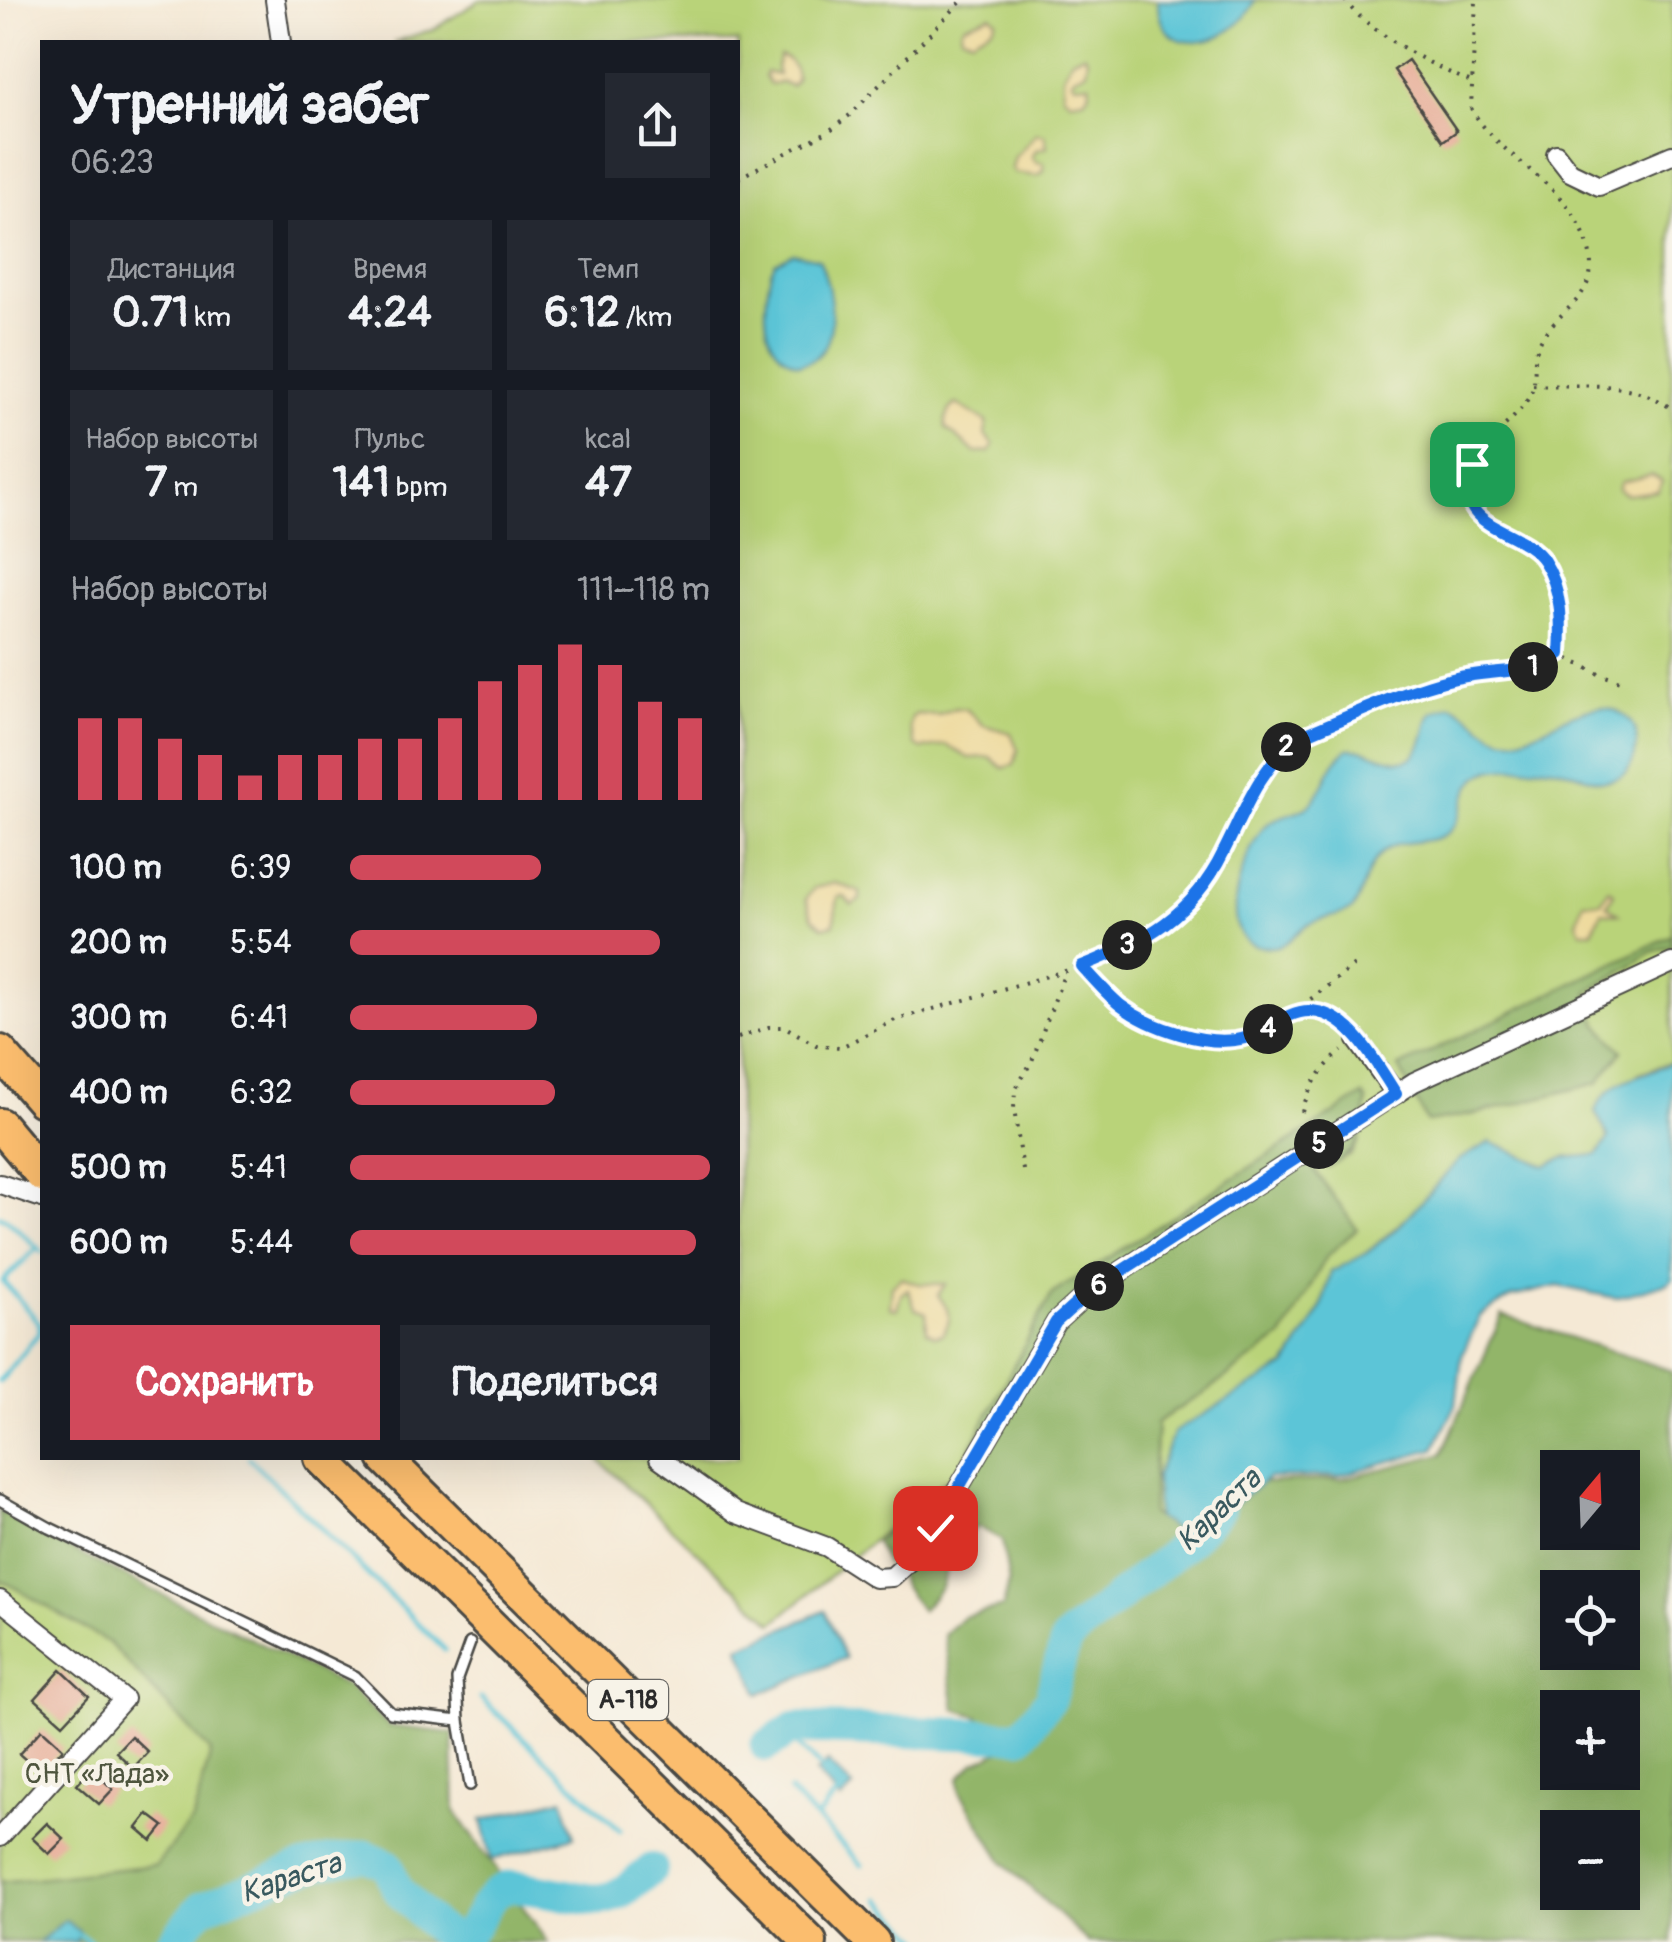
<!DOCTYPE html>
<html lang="ru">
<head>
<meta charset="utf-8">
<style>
  body { margin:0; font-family:Pangolin,sans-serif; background:#242831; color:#f1f3f6; height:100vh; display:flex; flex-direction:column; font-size:38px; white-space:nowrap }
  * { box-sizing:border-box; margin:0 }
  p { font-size:32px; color:#9ea1a6 }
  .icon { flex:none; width:55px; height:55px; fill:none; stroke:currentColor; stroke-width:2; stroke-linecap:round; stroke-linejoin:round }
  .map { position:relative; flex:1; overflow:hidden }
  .panel { position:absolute; left:40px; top:40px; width:700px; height:1420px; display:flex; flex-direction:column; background:#171b24; border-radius:0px; box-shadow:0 10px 40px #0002 }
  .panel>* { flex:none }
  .needle { width:65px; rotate:19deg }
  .tools { position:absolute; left:1540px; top:1450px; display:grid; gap:20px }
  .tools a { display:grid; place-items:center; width:100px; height:100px; border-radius:0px; background:#171b24; box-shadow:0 10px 40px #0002; font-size:50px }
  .pin { position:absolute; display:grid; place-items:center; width:85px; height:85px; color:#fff; margin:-42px; border-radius:20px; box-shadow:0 5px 15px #0006 }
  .km { position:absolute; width:50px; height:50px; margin:-25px; border-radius:50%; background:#222; color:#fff; font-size:28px; line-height:50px; text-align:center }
  .round { display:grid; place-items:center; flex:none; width:105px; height:105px; border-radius:0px; background:#242831 }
  .headline { display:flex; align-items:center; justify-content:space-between; height:170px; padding:0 30px }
  h1 { font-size:55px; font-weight:700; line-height:75px }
  .figures { display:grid; grid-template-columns:repeat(3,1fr); gap:15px; height:170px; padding:10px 30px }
  .figures div { display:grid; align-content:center; border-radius:0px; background:#242831; text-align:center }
  .figures b { font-size:42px; font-weight:700 }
  .figures small { font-size:28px; font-weight:400 }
  .figures p { font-size:28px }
  .chart { height:280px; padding:20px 30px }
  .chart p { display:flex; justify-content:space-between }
  .chart svg { width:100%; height:180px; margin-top:10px; stroke:#d1495b; stroke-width:6 }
  .cta { display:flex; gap:20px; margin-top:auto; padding:20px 30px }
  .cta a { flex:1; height:115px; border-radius:0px; background:#d1495b; color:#fff; font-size:40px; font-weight:700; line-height:115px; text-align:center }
  .cta a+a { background:#242831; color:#f1f3f6 }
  ul { padding:0 30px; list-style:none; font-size:32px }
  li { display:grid; grid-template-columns:160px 120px 1fr; align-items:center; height:75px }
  li i { height:25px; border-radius:12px; background:#d1495b }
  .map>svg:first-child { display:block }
</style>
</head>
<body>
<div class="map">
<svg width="1672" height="1942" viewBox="0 0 1672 1942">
  <rect width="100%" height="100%" fill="#f7f3e8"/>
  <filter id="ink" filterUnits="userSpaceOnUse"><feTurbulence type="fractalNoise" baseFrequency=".01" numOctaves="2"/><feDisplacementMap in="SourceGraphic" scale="20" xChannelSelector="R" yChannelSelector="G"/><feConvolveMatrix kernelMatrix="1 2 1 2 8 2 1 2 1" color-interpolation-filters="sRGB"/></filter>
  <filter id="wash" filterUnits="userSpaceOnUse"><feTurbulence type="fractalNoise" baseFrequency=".0048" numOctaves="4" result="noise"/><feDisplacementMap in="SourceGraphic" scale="40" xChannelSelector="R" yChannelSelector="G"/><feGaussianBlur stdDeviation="2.25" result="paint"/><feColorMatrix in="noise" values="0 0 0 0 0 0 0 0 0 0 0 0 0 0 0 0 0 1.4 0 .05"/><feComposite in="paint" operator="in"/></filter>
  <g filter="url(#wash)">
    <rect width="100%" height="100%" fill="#f5e9d5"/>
    <g fill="#b9d379" stroke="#727f52" stroke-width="2.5">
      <polygon points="480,0 1672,0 1672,935 1400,1067 1568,1089 1597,1083 1622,1051 1598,1025 1587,992 1652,952 1672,945 1672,1062 1639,1073 1595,1111 1609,1138 1597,1155 1564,1158 1546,1166 1490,1143 1367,1253 1331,1272 1321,1309 1286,1366 1234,1398 1156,1476 1158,1517 1151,1514 1157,1422 1207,1391 1283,1336 1327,1255 1357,1229 1308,1161 1350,1156 1359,1141 1367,1101 1052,1294 959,1469 773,1623 597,1458 738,1458 738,42 394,42 434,29"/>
      <polygon points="0,1579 109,1643 211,1752 193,1819 156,1866 0,1882"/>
    </g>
    <g fill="#92b569" stroke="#5e704a" stroke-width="2.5" fill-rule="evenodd">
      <polygon points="1672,935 1672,945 1652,952 1588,992 1598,1025 1622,1051 1598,1083 1476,1114 1427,1122 1399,1067"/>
      <path d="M 1363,1095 L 1367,1101 C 1360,1138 1363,1148 1328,1168 L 1309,1163 L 1357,1229 L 1327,1256 L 1283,1336 L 1207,1391 L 1157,1422 L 1151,1514 L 1199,1540 L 1257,1483 L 1341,1479 L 1442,1454 L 1502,1315 L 1672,1371 L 1672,1942 L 1088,1942 L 1003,1862 L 960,1792 L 959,1778 L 974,1763 L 999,1751 L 978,1716 L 955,1709 L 944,1634 L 963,1617 L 1003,1607 L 1009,1582 L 1002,1540 L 977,1526 L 951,1556 L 941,1587 L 921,1611 L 902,1584 L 894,1563 L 887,1564 L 875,1542 L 959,1469 L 1052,1294 ZM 1558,1468 L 1622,1468 L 1622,1532 L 1558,1532 ZM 1558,1588 L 1622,1588 L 1622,1652 L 1558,1652 ZM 1558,1708 L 1622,1708 L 1622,1772 L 1558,1772 ZM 1558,1828 L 1622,1828 L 1622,1892 L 1558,1892 Z"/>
      <polygon points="0,1511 44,1536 348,1687 389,1726 453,1733 455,1811 548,1942 0,1942 0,1882 156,1865 193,1819 211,1752 109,1643 0,1579"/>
    </g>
    <g fill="#eeda9e" stroke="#8c8264" stroke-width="2.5">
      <polygon points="991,15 997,20 993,27 972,39 962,36 961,31 964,25"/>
      <polygon points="1084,54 1088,59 1086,71 1074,76 1072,81 1075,84 1089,83 1090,91 1084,99 1070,101 1063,95 1063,76 1072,58"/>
      <path d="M 780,56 L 788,59 C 795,68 802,78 791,86 L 782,82 L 770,84 L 765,76 L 766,72 L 778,75 L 776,67 Z"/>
      <polygon points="1037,133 1045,135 1047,147 1036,150 1032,157 1036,162 1044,163 1044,171 1037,176 1015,173 1012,169 1015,157"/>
      <path d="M 957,404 L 987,422 L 985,435 L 994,445 L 990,452 L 976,453 L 946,428 C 944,420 949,407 957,404 Z"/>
      <polygon points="1652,475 1662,481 1658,491 1627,495 1618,489 1621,482"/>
      <polygon points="955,708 966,709 983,725 1011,733 1018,750 1014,765 1003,768 990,757 969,758 946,745 922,749 915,745 910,727 912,717 917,714 938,715"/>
      <polygon points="835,883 860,892 860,900 852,905 844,896 838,897 834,924 823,927 812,917 806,899 814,888"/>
      <polygon points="1609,889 1614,893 1607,905 1618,914 1602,912 1592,931 1581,931 1577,923 1583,902 1601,902"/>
      <path d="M 901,1278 L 919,1284 L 946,1284 L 938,1295 C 947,1308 956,1317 942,1334 L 935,1336 L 927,1331 L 926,1313 L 915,1309 L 908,1289 L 901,1294 L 897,1309 L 890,1308 L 892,1286 Z"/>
    </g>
    <g fill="#5bc5d7" stroke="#437881" stroke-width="2.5">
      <path d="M 1158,0 L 1255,0 C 1232,52 1156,60 1158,0 Z"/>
      <path d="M 793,253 L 819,259 C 833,290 845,357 799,364 C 759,351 763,307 771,272 L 775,263 Z"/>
      <path d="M 1451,705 C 1472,712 1486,738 1509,739 C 1542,741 1594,683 1629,720 C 1636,728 1638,737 1636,748 C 1635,758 1632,767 1624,774 C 1601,792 1574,768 1552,767 C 1542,766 1498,768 1491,770 C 1459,781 1468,814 1450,831 C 1431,848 1398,835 1380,855 C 1365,870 1364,892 1353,909 C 1339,917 1324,917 1310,924 C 1294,931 1291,946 1272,947 C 1208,950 1242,858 1262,830 C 1275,812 1300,817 1314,800 C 1327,783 1329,763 1348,749 C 1374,746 1406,780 1421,745 C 1426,734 1426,723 1431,713 Z"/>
      <path d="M 1672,1062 L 1672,1279 L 1668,1283 L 1615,1298 L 1558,1286 L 1511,1297 L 1480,1316 L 1462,1355 L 1456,1405 L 1434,1449 L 1338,1476 L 1268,1478 L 1190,1540 L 1157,1518 L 1156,1476 L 1174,1432 L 1286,1366 L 1321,1309 L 1331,1272 L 1367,1253 L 1400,1225 L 1459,1160 L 1490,1142 L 1546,1166 L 1564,1158 L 1597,1155 L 1609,1138 L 1595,1111 C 1611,1076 1642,1078 1672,1062 Z"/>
      <polygon points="825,1611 845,1658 759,1694 739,1647"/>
      <polygon points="828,1762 853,1788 841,1800 816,1773"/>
      <polygon points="563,1798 574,1837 492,1860 482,1820"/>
      <polygon points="65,1920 80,1932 76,1942 39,1942"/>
    </g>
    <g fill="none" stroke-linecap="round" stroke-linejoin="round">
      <g stroke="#5bc5d7" stroke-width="5">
        <polyline points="0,1216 8,1220 42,1252"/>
        <polyline points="0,1381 38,1334 40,1324 3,1281 38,1247"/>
        <polyline points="249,1458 445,1650"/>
        <polyline points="481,1698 620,1830"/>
        <polyline points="786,1733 821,1768"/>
        <polyline points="789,1791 862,1865"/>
        <polyline points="816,1818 837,1795"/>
        <polyline points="880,1899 923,1942"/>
        <polyline points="80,1935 91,1942"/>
      </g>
      <g stroke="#5bc5d7" stroke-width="32">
        <polyline points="766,1746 794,1728 1021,1736 1050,1699 1066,1640 1190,1540 1219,1508"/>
        <path d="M 172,1942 L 202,1907 L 297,1870 L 330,1861 L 367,1856 L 388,1865 L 397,1889 L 435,1927 L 458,1942 C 480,1928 482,1894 509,1887 C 517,1885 530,1889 539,1890 C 601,1900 602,1912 652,1869"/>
      </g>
    </g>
    <g id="blocks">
      <g fill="#e5a68f">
        <polygon points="1408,60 1457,131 1443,141 1394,70"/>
        <polygon points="61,1670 89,1696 63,1724 35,1699"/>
        <polygon points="42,1729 63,1748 41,1773 19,1754"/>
        <polygon points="131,1736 148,1752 133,1768 116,1752"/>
        <polygon points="91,1769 113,1789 99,1804 77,1785"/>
        <polygon points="148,1814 164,1826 152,1841 137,1828"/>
        <polygon points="47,1823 64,1839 49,1854 32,1838"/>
      </g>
    </g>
  </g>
  <g filter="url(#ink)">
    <use href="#blocks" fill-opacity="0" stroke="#494844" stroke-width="2.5"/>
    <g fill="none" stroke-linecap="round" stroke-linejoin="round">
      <defs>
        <g id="lane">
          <polyline points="0,1500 50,1528 355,1676 391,1713 459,1721"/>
          <polyline points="470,1785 459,1721 457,1679 470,1643"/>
        </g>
        <g id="street">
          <polyline points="275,0 281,42"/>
          <polyline points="1556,154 1570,172 1599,186 1672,155"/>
          <polyline points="1357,1040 1396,1094"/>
          <polyline points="0,1184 42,1198"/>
          <polyline points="659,1458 736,1513 827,1547 875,1578 892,1577 916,1555 935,1528 1056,1322 1089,1292 1414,1082 1672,963"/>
          <polyline points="0,1600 124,1699 0,1837"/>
        </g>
        <g id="highway">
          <polyline points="0,1052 42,1100"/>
          <polyline points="0,1125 42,1175"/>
          <polyline points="321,1458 810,1942"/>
          <polyline points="385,1458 873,1942"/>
        </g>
      </defs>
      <use href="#lane" stroke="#494844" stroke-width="14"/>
      <use href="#street" stroke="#494844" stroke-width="22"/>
      <use href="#highway" stroke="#494844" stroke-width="38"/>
      <g stroke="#494844" stroke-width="4" stroke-dasharray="2.5 8" stroke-linecap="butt">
        <path d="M 1345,0 C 1362,28 1440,71 1472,82"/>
        <polyline points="738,178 829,131 850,115 963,0"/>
        <path d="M 1533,385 C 1583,388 1629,377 1672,409"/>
        <polyline points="1559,654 1599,674 1626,683"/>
        <path d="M 1082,966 C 1094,980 1106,994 1121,1005 C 1149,1027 1204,1046 1240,1039 C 1289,1029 1293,992 1348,1028"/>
        <polyline points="1294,1012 1357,963"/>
        <path d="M 738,1038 L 769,1027 L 785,1027 L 816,1045 L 839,1048 L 895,1020 L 1072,969 L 1141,938 L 1177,917 L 1194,899 L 1222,855 L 1260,777 L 1278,754 L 1297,738 C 1346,718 1405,690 1456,678 C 1490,669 1530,676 1559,654 C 1562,621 1563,577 1536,552 C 1514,532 1475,531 1469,495 C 1461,446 1512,431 1530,395 C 1538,381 1532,364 1537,349 C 1550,309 1604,302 1588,246 C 1571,183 1500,161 1471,108 L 1476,0"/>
        <path d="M 1302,1112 C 1308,1088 1322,1067 1342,1051"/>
        <polyline points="1023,1170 1014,1109 1015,1090 1032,1061 1065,972"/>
      </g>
      <use href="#lane" stroke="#fff" stroke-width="9"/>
      <use href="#street" stroke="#fff" stroke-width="18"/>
      <use href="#highway" stroke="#fbbd6e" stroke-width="32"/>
    </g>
  </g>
  <g fill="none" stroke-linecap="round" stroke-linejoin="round" filter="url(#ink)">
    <defs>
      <path id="route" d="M 935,1528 L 1056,1322 L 1089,1292 L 1396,1094 C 1377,1065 1350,1011 1309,1011 C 1287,1011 1266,1032 1245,1038 C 1208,1048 1150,1028 1120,1005 C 1106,993 1094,979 1082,966 C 1144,942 1193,915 1223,853 C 1245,810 1258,770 1297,738 C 1345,718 1407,689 1456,678 C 1491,669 1530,676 1560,654 C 1562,622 1562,589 1544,561 C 1521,525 1448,532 1472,464"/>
    </defs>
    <use href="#route" stroke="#fff" stroke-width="20"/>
    <use href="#route" stroke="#1a73e8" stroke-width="12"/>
  </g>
  <g text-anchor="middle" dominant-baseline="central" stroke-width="9" stroke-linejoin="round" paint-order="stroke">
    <rect fill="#f7f3e8" stroke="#686764" stroke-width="2.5" x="588" y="1680" width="80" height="40" rx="8"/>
    <g font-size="25" font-weight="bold" fill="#2b2b2b">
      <text x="628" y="1700">А-118</text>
    </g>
    <g font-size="28" fill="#4e553e" stroke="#f7f3e8">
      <text x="97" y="1774">СНТ «Лада»</text>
    </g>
    <g font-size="30" font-style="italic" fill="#39595f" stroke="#f7f3e8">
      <text transform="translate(1219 1510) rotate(-44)">Караста</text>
      <text transform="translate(291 1878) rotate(-18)">Караста</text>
    </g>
  </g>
</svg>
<div class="tools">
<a><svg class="needle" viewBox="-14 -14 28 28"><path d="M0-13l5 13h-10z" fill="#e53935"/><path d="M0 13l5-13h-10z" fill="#9ea1a6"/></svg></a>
<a><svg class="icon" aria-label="locate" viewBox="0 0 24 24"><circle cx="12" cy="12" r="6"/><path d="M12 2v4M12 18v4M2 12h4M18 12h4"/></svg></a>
<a>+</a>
<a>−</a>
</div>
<div class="pin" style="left:1472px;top:464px;background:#1e9e55"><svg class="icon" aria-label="arrive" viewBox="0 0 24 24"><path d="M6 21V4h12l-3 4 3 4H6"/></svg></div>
<div class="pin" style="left:935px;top:1528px;background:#d93025"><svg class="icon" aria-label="check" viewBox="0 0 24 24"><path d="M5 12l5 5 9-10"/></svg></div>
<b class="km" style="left:1533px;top:667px">1</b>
<b class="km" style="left:1286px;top:747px">2</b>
<b class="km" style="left:1127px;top:945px">3</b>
<b class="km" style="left:1268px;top:1029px">4</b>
<b class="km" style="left:1319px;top:1144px">5</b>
<b class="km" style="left:1099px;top:1286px">6</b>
<section class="panel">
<div class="headline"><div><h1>Утренний забег</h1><p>06:23</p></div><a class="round"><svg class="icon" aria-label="share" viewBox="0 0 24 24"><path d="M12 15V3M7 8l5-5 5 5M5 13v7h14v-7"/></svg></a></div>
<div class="figures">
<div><p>Дистанция</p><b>0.71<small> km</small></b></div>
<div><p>Время</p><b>4:24</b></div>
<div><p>Темп</p><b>6:12<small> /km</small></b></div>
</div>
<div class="figures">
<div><p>Набор высоты</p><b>7<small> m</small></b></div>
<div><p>Пульс</p><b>141<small> bpm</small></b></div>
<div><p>kcal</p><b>47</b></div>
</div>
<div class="chart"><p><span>Набор высоты</span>111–118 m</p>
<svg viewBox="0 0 160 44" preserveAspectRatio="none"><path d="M5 44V24M15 44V24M25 44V29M35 44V33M45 44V38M55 44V33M65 44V33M75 44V29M85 44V29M95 44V24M105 44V15M115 44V11M125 44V6M135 44V11M145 44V20M155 44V24"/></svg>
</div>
<ul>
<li><b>100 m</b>6:39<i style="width:53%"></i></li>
<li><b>200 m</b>5:54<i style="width:86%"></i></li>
<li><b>300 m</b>6:41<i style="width:52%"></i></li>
<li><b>400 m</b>6:32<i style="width:57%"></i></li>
<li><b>500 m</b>5:41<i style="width:100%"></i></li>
<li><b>600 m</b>5:44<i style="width:96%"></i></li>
</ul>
<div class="cta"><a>Сохранить</a><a>Поделиться</a></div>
</section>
</div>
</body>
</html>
